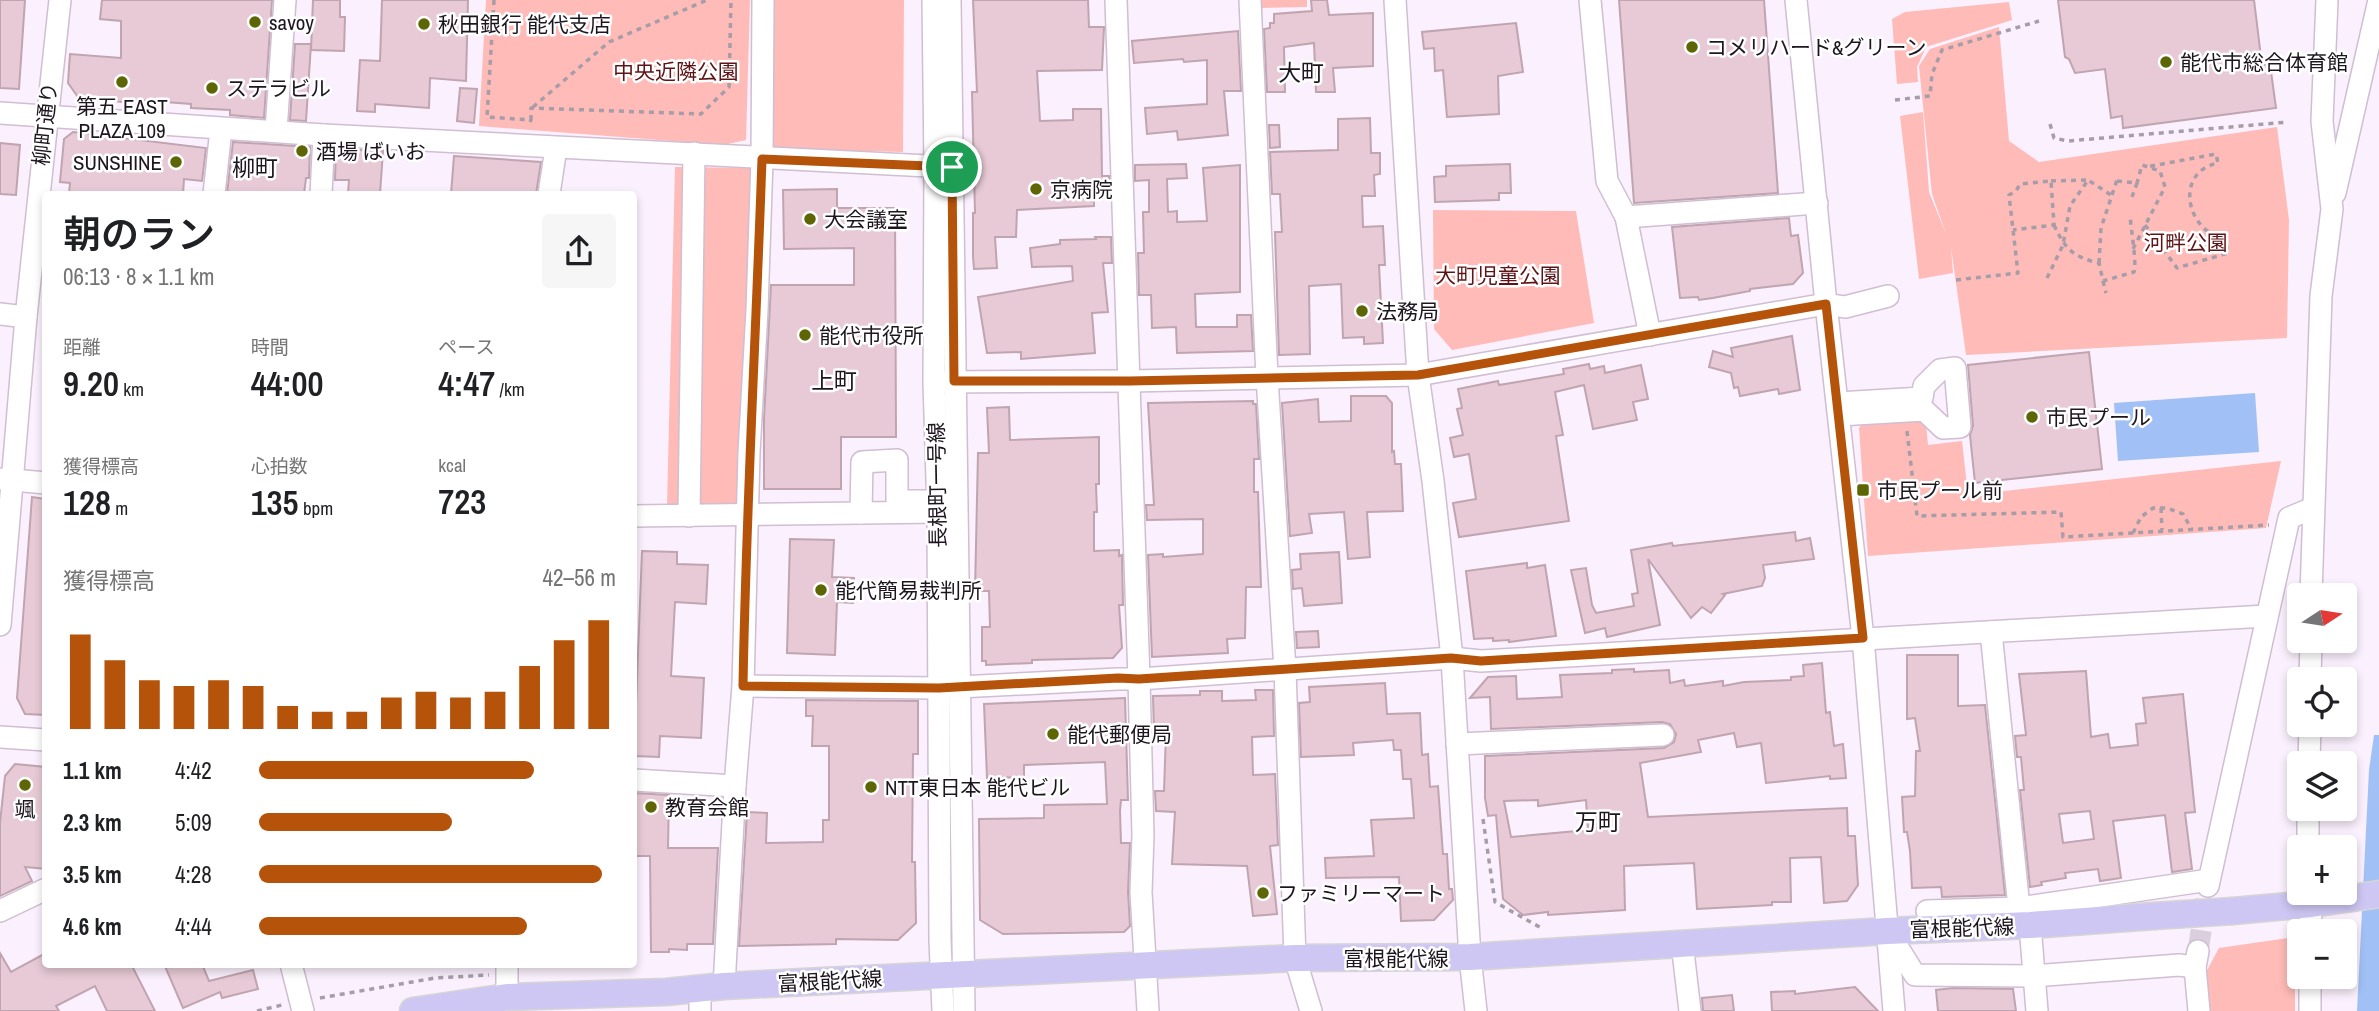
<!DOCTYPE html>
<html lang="ja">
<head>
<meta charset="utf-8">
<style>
  body { margin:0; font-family:"Archivo Narrow","Noto Sans JP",sans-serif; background:#f6f6f6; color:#202124; height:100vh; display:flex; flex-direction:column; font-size:26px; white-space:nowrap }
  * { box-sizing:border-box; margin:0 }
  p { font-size:23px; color:#757577 }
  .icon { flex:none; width:38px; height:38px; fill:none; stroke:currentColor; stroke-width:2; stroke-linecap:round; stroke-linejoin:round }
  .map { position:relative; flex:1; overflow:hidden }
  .sheet { position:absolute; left:42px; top:191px; width:595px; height:777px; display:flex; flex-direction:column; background:#fff; border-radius:7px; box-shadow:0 4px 10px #0003 }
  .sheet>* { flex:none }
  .needle { width:46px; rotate:78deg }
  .buttons { position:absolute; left:2287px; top:583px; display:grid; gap:14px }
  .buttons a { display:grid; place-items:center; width:70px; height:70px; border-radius:7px; background:#fff; box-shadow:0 4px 10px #0003; font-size:35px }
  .pin { position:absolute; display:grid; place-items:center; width:60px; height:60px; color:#fff; margin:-30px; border:4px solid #fff; border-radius:50%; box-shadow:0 2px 7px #0007 }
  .round { display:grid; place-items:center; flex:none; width:74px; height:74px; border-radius:7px; background:#f6f6f6 }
  .headline { display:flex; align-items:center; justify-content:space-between; height:119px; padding:0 21px }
  h1 { font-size:38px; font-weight:600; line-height:52px }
  .metrics { display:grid; grid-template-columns:repeat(3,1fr); gap:10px; height:119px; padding:7px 21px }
  .metrics div { display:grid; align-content:center }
  .metrics b { font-size:35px; font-weight:600 }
  .metrics small { font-size:19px; font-weight:400 }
  .metrics p { font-size:19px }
  .chart { height:196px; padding:14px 21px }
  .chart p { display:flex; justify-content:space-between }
  .chart svg { width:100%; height:126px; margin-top:7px; stroke:#b45309; stroke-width:6 }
  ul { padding:0 21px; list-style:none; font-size:23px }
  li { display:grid; grid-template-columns:112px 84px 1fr; align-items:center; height:52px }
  li i { height:18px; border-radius:9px; background:#b45309 }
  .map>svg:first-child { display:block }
</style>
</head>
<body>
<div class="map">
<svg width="2379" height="1011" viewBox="0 0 2379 1011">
  <rect width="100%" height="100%" fill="#fbf0fd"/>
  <g fill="#febbb7">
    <polygon points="486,0 750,0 746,140 723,145 479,126"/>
    <polygon points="769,0 904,0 903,152 774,149 768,142"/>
    <polygon points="1261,0 1307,0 1307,7 1261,8"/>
    <polygon points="2009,2 2012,20 1926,47 1917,67 1918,82 1897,84 1892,19 1905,12"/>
    <polygon points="1999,27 2009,141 2039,162 2277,127 2289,220 2287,338 1966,355 1951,247 1953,273 1919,279 1900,116 1923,112 1929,192 1946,234 1932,194 1919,66 1930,49"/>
    <polygon points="675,167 753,168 745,509 667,507"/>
    <polygon points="1433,210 1576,211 1594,323 1452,350 1434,329"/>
    <polygon points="1925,414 1928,445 1962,441 1968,495 2281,461 2266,528 1868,556 1859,428 1864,421"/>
    <polygon points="2295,937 2295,1011 2209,1011 2205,974 2219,948"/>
  </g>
  <g fill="#a1c0f5">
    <polygon points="2255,393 2259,452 2118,461 2114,403"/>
    <polygon points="2374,735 2379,735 2379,1011 2357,1011 2369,770"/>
  </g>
  <g fill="#e7cad5" stroke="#c0a4af" stroke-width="2" fill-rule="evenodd">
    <polygon points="0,0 25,0 19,89 0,88"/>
    <polygon points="102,0 272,0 264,118 230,115 230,110 191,108 191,104 139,100 139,104 78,97 68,83 70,54 121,58 121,21 100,19"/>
    <polygon points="313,0 340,0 340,17 345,17 344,51 311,50"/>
    <polygon points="382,0 468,0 466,81 430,78 429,108 375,104 375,112 357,111 360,60 380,61"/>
    <polygon points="973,0 1088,0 1089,27 1104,27 1102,70 1037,71 1040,121 1073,120 1073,109 1101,109 1102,176 1109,176 1110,198 1094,198 1094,206 1017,210 1016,237 995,237 997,268 974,269 973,257 973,213 975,213 972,92 977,92"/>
    <polygon points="1311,0 1327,0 1329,15 1373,13 1373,66 1333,68 1335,92 1316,92 1314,43 1284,47 1285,92 1267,92 1264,29 1270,28 1270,23 1274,23 1274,14 1312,11"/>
    <polygon points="1619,0 1764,0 1778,193 1634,203"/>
    <polygon points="2058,0 2254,0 2262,65 2270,64 2276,108 2123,128 2122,116 2111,118 2105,69 2075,73 2069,59 2065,57"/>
    <polygon points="1516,23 1523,72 1498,76 1499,114 1447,117 1443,70 1435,71 1434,48 1424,49 1422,32"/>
    <polygon points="1238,31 1241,91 1224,91 1228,135 1178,140 1177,131 1147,134 1145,108 1207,104 1207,60 1184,62 1183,59 1134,63 1132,41"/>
    <polygon points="295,44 311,44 306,121 290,120"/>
    <polygon points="460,88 477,89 474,123 457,121"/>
    <polygon points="1370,118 1371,153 1380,153 1380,174 1374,175 1375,196 1362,196 1363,227 1383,226 1385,265 1379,265 1383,343 1364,344 1364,337 1343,338 1341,284 1309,286 1310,354 1279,355 1275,232 1282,232 1280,194 1272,194 1270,152 1338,150 1338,119"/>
    <polygon points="1269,125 1279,125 1280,147 1270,148"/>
    <polygon points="73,132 206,148 202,181 184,179 183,194 69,194 70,183 60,182 64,139"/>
    <polygon points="233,142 310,147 309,178 306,178 304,194 227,194"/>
    <polygon points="0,143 20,145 16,195 0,194"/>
    <polygon points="336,149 383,151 380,194 348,194 349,180 335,180"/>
    <polygon points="454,156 541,162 536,194 451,194"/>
    <polygon points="1186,164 1187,178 1167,179 1168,212 1177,211 1177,222 1207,221 1203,168 1240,165 1240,292 1195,294 1196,327 1237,327 1237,315 1251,315 1253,351 1177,353 1176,327 1152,328 1151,295 1139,295 1138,253 1144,253 1143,212 1149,212 1149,180 1135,181 1135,165"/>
    <polygon points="1510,164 1511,193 1499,193 1499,200 1435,202 1434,177 1446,176 1446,166"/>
    <polygon points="837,189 837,208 895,208 896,437 841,437 841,489 764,489 764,419 771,285 854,285 854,248 784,249 783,190"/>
    <polygon points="1789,218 1791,236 1798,235 1803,273 1793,284 1750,289 1750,291 1713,298 1699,300 1698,297 1680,298 1672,227"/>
    <polygon points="1095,237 1111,237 1112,263 1103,263 1108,312 1092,313 1095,353 1021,359 1021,352 987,353 978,297 1073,281 1072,266 1032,267 1030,248 1060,244 1060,240 1096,239"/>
    <polygon points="1792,336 1800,390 1779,394 1778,389 1740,396 1738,387 1734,388 1731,373 1709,367 1713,351 1733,357 1731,348"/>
    <polygon points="2089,352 2102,469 1975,483 1970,435 1973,426 1968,365"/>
    <polygon points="1589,364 1590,369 1604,366 1605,373 1641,365 1648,399 1633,402 1637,420 1593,429 1584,385 1555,392 1563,435 1556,436 1569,521 1459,537 1453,503 1476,499 1469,454 1454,457 1450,438 1463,435 1457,409 1462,408 1458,389 1498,381 1499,385 1564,374 1563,369"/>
    <polygon points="1351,396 1386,396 1392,403 1392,452 1394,451 1395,464 1401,464 1403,511 1367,512 1370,557 1348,559 1344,512 1309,514 1312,533 1290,536 1282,403 1318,399 1319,422 1351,421"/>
    <polygon points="1253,401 1253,404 1256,404 1259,459 1254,459 1254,492 1258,492 1261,587 1246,587 1245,638 1227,639 1228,653 1152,657 1148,555 1163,554 1163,557 1203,554 1203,519 1147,520 1146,505 1154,505 1148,403"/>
    <polygon points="1009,407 1010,440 1099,437 1099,484 1096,484 1097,512 1094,512 1094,551 1119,550 1119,556 1122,555 1123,605 1119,605 1122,648 1113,658 1032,660 1032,663 986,665 986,661 982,661 982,627 990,627 989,591 975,591 978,453 989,453 987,408"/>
    <polygon points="32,497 46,499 46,715 25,714 17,698"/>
    <polygon points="1795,532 1796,541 1810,538 1814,559 1763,565 1765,578 1762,586 1723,594 1725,595 1711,613 1702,607 1691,618 1648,559 1660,625 1607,637 1605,628 1585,633 1571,570 1586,568 1592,605 1596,613 1634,606 1632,594 1638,593 1631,550 1672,543 1673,546"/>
    <polygon points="790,539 834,540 832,577 854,578 853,603 837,602 835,655 787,653"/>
    <polygon points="642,551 677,552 677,564 708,565 706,604 675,602 671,676 704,678 701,738 660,736 659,757 634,756"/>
    <polygon points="1339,552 1342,603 1304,606 1302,588 1293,589 1292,570 1301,569 1300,554"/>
    <polygon points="1527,563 1527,568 1545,565 1556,636 1509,642 1509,640 1493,641 1493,638 1474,639 1466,571"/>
    <polygon points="1318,631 1319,647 1297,648 1296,632"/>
    <polygon points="1907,655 1958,655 1958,706 1985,705 2005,895 1942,897 1941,887 1912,888 1910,851 1907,832 1904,832 1902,797 1915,796 1916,751 1920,751 1915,718 1907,719"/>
    <path d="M 1822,663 L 1826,713 L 1830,712 L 1834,746 L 1843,744 L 1846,778 L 1830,779 L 1830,776 L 1766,783 L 1761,743 L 1737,747 L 1734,733 L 1698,740 L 1701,752 L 1640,763 L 1648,817 L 1847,808 L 1848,836 L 1855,836 L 1858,885 L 1847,901 L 1824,903 L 1821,857 L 1790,858 L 1791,902 L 1772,902 L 1772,905 L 1697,909 L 1694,863 L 1624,866 L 1625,910 L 1548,915 L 1548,912 L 1523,915 L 1503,899 L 1496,815 L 1488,816 L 1485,798 L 1485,756 L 1664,748 L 1674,742 L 1676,734 L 1670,724 L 1662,722 L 1491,729 L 1490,697 L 1470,698 L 1488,677 L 1516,676 L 1517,699 L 1562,697 L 1560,675 L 1612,673 L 1612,670 L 1634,669 L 1634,672 L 1669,670 L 1670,683 L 1684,680 L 1685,686 L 1723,681 L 1723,686 L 1744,682 L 1791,680 L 1791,677 L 1804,676 L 1803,665 ZM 1538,800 L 1538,806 L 1586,800 L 1588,830 L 1511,837 L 1504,801 Z"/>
    <path d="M 2086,671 L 2091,737 L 2108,734 L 2110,748 L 2138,745 L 2136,724 L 2146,723 L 2143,698 L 2183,694 L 2195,812 L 2185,813 L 2192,869 L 2172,872 L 2165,815 L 2113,821 L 2121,878 L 2100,881 L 2098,869 L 2065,873 L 2066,878 L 2041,882 L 2042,885 L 2030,887 L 2020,790 L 2024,790 L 2021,757 L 2017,757 L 2015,736 L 2026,735 L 2019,674 ZM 2090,811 L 2094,839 L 2063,843 L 2059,814 Z"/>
    <polygon points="1385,683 1387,714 1420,713 1422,755 1428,754 1430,787 1438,786 1443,854 1447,854 1449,889 1452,889 1453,900 1434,920 1401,921 1399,877 1326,878 1325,858 1374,856 1371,820 1414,818 1411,779 1403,779 1401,750 1394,750 1393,740 1353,743 1354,755 1301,757 1299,703 1310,702 1309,687"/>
    <polygon points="1255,690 1273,690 1274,736 1252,737 1253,775 1275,774 1278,845 1270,846 1277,914 1253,916 1247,866 1172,864 1175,812 1156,811 1155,791 1164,791 1166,733 1154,733 1153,696 1200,695 1200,691 1222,691 1222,701 1256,700"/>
    <polygon points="1125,698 1128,800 1121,800 1120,811 1121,843 1130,843 1128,892 1130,926 1124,932 1003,934 980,920 979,819 1044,818 1044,805 1107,804 1105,762 1024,765 1024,777 987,778 984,704"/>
    <polygon points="806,700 918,701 918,754 913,754 912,862 915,862 916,923 898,940 836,939 836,944 739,946 747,812 767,813 766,843 823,842 823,820 829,820 829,746 812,746 813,716 806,716"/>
    <polygon points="15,764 46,767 46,869 25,867 32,881 0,896 0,823 5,776"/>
    <polygon points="634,793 669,795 668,848 718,848 713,944 687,944 687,950 669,949 669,952 651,952 650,856 634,856"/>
    <polygon points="0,953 11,972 46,953 46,964 131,964 155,1011 107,1011 95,986 56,1006 59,1011 0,1011"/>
    <polygon points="164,964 202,964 209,981 253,970 258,989 222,998 220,992 183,1008"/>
    <polygon points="1855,987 1878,1011 1772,1011 1771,992 1795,991 1795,994"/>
    <polygon points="1953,988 2013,989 2016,1011 1938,1011 1936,990"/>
    <polygon points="1732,995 1734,1011 1703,1011 1702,998"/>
  </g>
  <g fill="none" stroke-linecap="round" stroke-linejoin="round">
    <polyline stroke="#dacfdc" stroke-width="21" stroke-dasharray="21 10" stroke-linecap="butt" points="2198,951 2208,886"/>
    <defs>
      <g id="minor">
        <polyline points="933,0 935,167 934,382 938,512 940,940 943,1011"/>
        <polyline points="950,0 964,1011"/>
        <polyline points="1116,0 1139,679 1143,835 1141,892 1148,1011"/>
        <polyline points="1250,0 1267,377 1285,670 1295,958 1311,1011"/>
        <polyline points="1395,0 1418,375 1433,481 1452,658 1470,957 1476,1011"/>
        <polyline points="1590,0 1607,181 1626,217"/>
        <polyline points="1796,0 1826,304 1863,638 1894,1011"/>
        <polyline points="0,113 324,135 948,167"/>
        <polyline points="276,131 285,0"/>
        <polyline points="2335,193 2379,0"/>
        <polyline points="214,194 221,129"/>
        <polyline points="321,194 324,135"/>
        <polyline points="549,194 556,148"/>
        <polyline points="0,314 26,317"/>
        <polyline points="1650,335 1626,217 1817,203"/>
        <polyline points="939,382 1130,381 1418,375 1826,304 1845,307 1888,296"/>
        <polyline points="1838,403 1922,398 1924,386 1940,370 1955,368 1960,427 1943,428 1924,410 1839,415"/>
        <polyline points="2,479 46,483"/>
        <polyline points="937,501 897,501 897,460 862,462 861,513 938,512"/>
        <polyline points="634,516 861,513"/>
        <polyline points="689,516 694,153"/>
        <polyline points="2311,595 2321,296 2332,209 2322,121 2327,0"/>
        <polyline points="0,625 26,317 60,0"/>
        <polyline points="1991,632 2019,908 2209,880"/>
        <polyline points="2310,679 2311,640"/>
        <polyline points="743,686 939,688 1118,679 1139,679 1452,658 1481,661 2266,616"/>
        <polyline points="0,737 46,740"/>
        <polyline points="1457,744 1663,735"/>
        <polyline points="2309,763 2310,724"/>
        <polyline points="634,780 735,786"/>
        <polyline points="2308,847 2308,808"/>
        <polyline points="2208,886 2289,518 2313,508"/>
        <polyline points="2310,892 2311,931"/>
        <polyline points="0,911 46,889"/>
        <polyline points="1927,911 2019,908"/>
        <polyline points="2030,925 2037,1011"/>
        <polyline points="1890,935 1915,975 2033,976 2179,965 2195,967"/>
        <polyline points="1682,943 1690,1011"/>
        <polyline points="2198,951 2195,967 2199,1011"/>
        <polyline points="291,964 303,1011"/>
        <polyline points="507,964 507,997"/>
        <polyline points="724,986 735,786 743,686 749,453 757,310 762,159 763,0"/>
        <polyline points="700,989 700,1011"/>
        <polyline points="2310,1011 2310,976"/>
      </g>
      <g id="major">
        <polyline points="2233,911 2311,904 2379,894"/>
        <polyline points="413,1011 507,997 666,992 724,986 1295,958 1470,957 1887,931 2030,925 2154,916"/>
      </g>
    </defs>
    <use href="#minor" stroke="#d0bed2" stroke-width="24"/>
    <use href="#major" stroke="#d6d5d6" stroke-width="29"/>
    <g stroke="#a69da8" stroke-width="3.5" stroke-dasharray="5 5" stroke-linecap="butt">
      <polyline points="494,0 487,117 531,120 530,122"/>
      <polyline points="1895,100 1930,96 1932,74 1942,50 2039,21"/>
      <polyline points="533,107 609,42 707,0"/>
      <polyline points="531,120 531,108 701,114 729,87 731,0"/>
      <polyline points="2050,124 2054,138 2068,141 2288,122"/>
      <polyline points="2051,181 2088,180"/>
      <polyline points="2117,181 2137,183 2132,197"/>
      <path d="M 2054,225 C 2065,249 2073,257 2099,263 L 2103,281 L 2134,272 C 2137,264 2131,229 2130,216"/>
      <path d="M 2145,225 L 2177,268 L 2228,253 L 2226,240 C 2185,231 2174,172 2218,163 L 2216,154 L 2146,167"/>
      <polyline points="2133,249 2165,187 2160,171 2142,165 2137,183"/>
      <polyline points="2099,263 2101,228 2118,177"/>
      <polyline points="2047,278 2063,245 2070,206 2088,180 2111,195"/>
      <polyline points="1956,280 2018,273 2009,195 2016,191 2020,184 2051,181 2054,225 2013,230"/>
      <polyline points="2103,281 2106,293"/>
      <polyline points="1907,431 1917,516 2061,512 2063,537 2269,525"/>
      <polyline points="2161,508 2162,530"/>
      <polyline points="2133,533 2141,517 2153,508 2167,508 2183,514 2192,530"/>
      <polyline points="1483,819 1495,902 1543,929"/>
      <polyline points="320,998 435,978 489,975"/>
      <polyline points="257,1011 282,1005"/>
    </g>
    <use href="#minor" stroke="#fff" stroke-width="21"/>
    <use href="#major" stroke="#cfc7f3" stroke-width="26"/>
    <defs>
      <polyline id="major-bridge" points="2154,916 2233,911"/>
    </defs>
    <use href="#major-bridge" stroke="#d6d5d6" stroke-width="29" stroke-linecap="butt"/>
    <use href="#major-bridge" stroke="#cfc7f3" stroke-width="26"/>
  </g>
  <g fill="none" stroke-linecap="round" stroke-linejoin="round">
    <defs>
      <path id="route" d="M 762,159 L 952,167 L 954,381 L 1130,381 L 1418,375 L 1826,304 L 1863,638 L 1481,661 L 1451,658 L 1139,679 L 1118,678 L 939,688 L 743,686 C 746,510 756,335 762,159 Z"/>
    </defs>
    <use href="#route" stroke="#fff" stroke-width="14"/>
    <use href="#route" stroke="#b45309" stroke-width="9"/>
  </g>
  <g fill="#5d6505" stroke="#fff" stroke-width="2.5">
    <circle cx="255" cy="22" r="7"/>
    <circle cx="424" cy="24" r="7"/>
    <circle cx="1692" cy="47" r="7"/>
    <circle cx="2166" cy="62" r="7"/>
    <circle cx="122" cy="82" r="7"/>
    <circle cx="212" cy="88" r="7"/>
    <circle cx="302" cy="151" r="7"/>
    <circle cx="176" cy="162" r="7"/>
    <circle cx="1036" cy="189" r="7"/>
    <circle cx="810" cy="219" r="7"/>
    <circle cx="1362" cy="311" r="7"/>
    <circle cx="805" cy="335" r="7"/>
    <circle cx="2032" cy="417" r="7"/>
    <rect x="1856" y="483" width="14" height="14" rx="3.5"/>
    <circle cx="821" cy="590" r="7"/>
    <circle cx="1053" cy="734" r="7"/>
    <circle cx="25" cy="785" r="7"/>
    <circle cx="871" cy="787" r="7"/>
    <circle cx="651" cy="807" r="7"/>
    <circle cx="1263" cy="893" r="7"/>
  </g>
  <g text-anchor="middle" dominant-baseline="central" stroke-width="5" stroke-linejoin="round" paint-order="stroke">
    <g font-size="21" fill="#1d161e" stroke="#fff" text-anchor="start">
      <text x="269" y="22">savoy</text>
      <text x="438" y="24">秋田銀行 能代支店</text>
      <text x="1706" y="47">コメリハード&amp;グリーン</text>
      <text x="2180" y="62">能代市総合体育館</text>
      <text x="226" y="88">ステラビル</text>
      <text x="122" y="106" text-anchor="middle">第五 EAST<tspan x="122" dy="24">PLAZA 109</tspan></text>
      <text x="316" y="151">酒場 ばいお</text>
      <text x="162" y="162" text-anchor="end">SUNSHINE</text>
      <text x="1050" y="189">京病院</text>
      <text x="824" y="219">大会議室</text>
      <text x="1376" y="311">法務局</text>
      <text x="819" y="335">能代市役所</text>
      <text x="2046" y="417">市民プール</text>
      <text x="1877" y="490">市民プール前</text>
      <text x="835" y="590">能代簡易裁判所</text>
      <text x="1067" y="734">能代郵便局</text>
      <text x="885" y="787">NTT東日本 能代ビル</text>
      <text x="665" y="807">教育会館</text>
      <text x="25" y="809" text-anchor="middle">颯</text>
      <text x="1277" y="893">ファミリーマート</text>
    </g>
    <g font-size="21" fill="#5e1316" stroke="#fff">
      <text x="676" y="71">中央近隣公園</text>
      <text x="2186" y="242">河畔公園</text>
      <text x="1498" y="275">大町児童公園</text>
    </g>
    <g font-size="21" fill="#1d161e" stroke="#fff">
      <text transform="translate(45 124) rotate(-84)">柳町通り</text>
      <text transform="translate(937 485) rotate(-91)">長根町一号線</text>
      <text transform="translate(1962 928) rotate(-2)">富根能代線</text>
      <text x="1396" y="958">富根能代線</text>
      <text transform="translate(830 981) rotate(-3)">富根能代線</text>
    </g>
    <g font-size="23" fill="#1d161e" stroke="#fff">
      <text x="1301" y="72">大町</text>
      <text x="255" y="167">柳町</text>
      <text x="834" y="380">上町</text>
      <text x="1598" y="821">万町</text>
    </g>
  </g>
</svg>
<div class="buttons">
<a><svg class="needle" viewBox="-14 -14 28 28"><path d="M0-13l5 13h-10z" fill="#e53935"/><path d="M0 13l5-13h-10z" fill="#757577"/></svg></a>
<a><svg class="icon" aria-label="locate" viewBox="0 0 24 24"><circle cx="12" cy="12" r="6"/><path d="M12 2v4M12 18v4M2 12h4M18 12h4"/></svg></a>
<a><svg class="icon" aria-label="layers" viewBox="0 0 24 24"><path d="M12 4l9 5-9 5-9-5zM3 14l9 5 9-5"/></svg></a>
<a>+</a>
<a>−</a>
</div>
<div class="pin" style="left:952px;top:167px;background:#1e9e55"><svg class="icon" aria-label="arrive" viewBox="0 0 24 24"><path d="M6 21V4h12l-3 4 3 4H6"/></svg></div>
<section class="sheet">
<div class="headline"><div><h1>朝のラン</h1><p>06:13 · 8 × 1.1 km</p></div><a class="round"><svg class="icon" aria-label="share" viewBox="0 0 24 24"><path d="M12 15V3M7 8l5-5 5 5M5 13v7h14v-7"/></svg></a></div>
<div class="metrics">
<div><p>距離</p><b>9.20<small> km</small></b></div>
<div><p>時間</p><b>44:00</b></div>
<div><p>ペース</p><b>4:47<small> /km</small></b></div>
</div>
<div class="metrics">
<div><p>獲得標高</p><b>128<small> m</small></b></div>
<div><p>心拍数</p><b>135<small> bpm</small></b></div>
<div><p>kcal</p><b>723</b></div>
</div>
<div class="chart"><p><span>獲得標高</span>42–56 m</p>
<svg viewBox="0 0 160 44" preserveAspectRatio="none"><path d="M5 44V11M15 44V20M25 44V27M35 44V29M45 44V27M55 44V29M65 44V36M75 44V38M85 44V38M95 44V33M105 44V31M115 44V33M125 44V31M135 44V22M145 44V13M155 44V6"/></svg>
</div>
<ul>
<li><b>1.1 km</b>4:42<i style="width:77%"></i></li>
<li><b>2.3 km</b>5:09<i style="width:54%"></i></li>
<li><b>3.5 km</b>4:28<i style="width:96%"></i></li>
<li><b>4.6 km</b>4:44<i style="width:75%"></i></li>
</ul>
</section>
</div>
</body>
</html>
